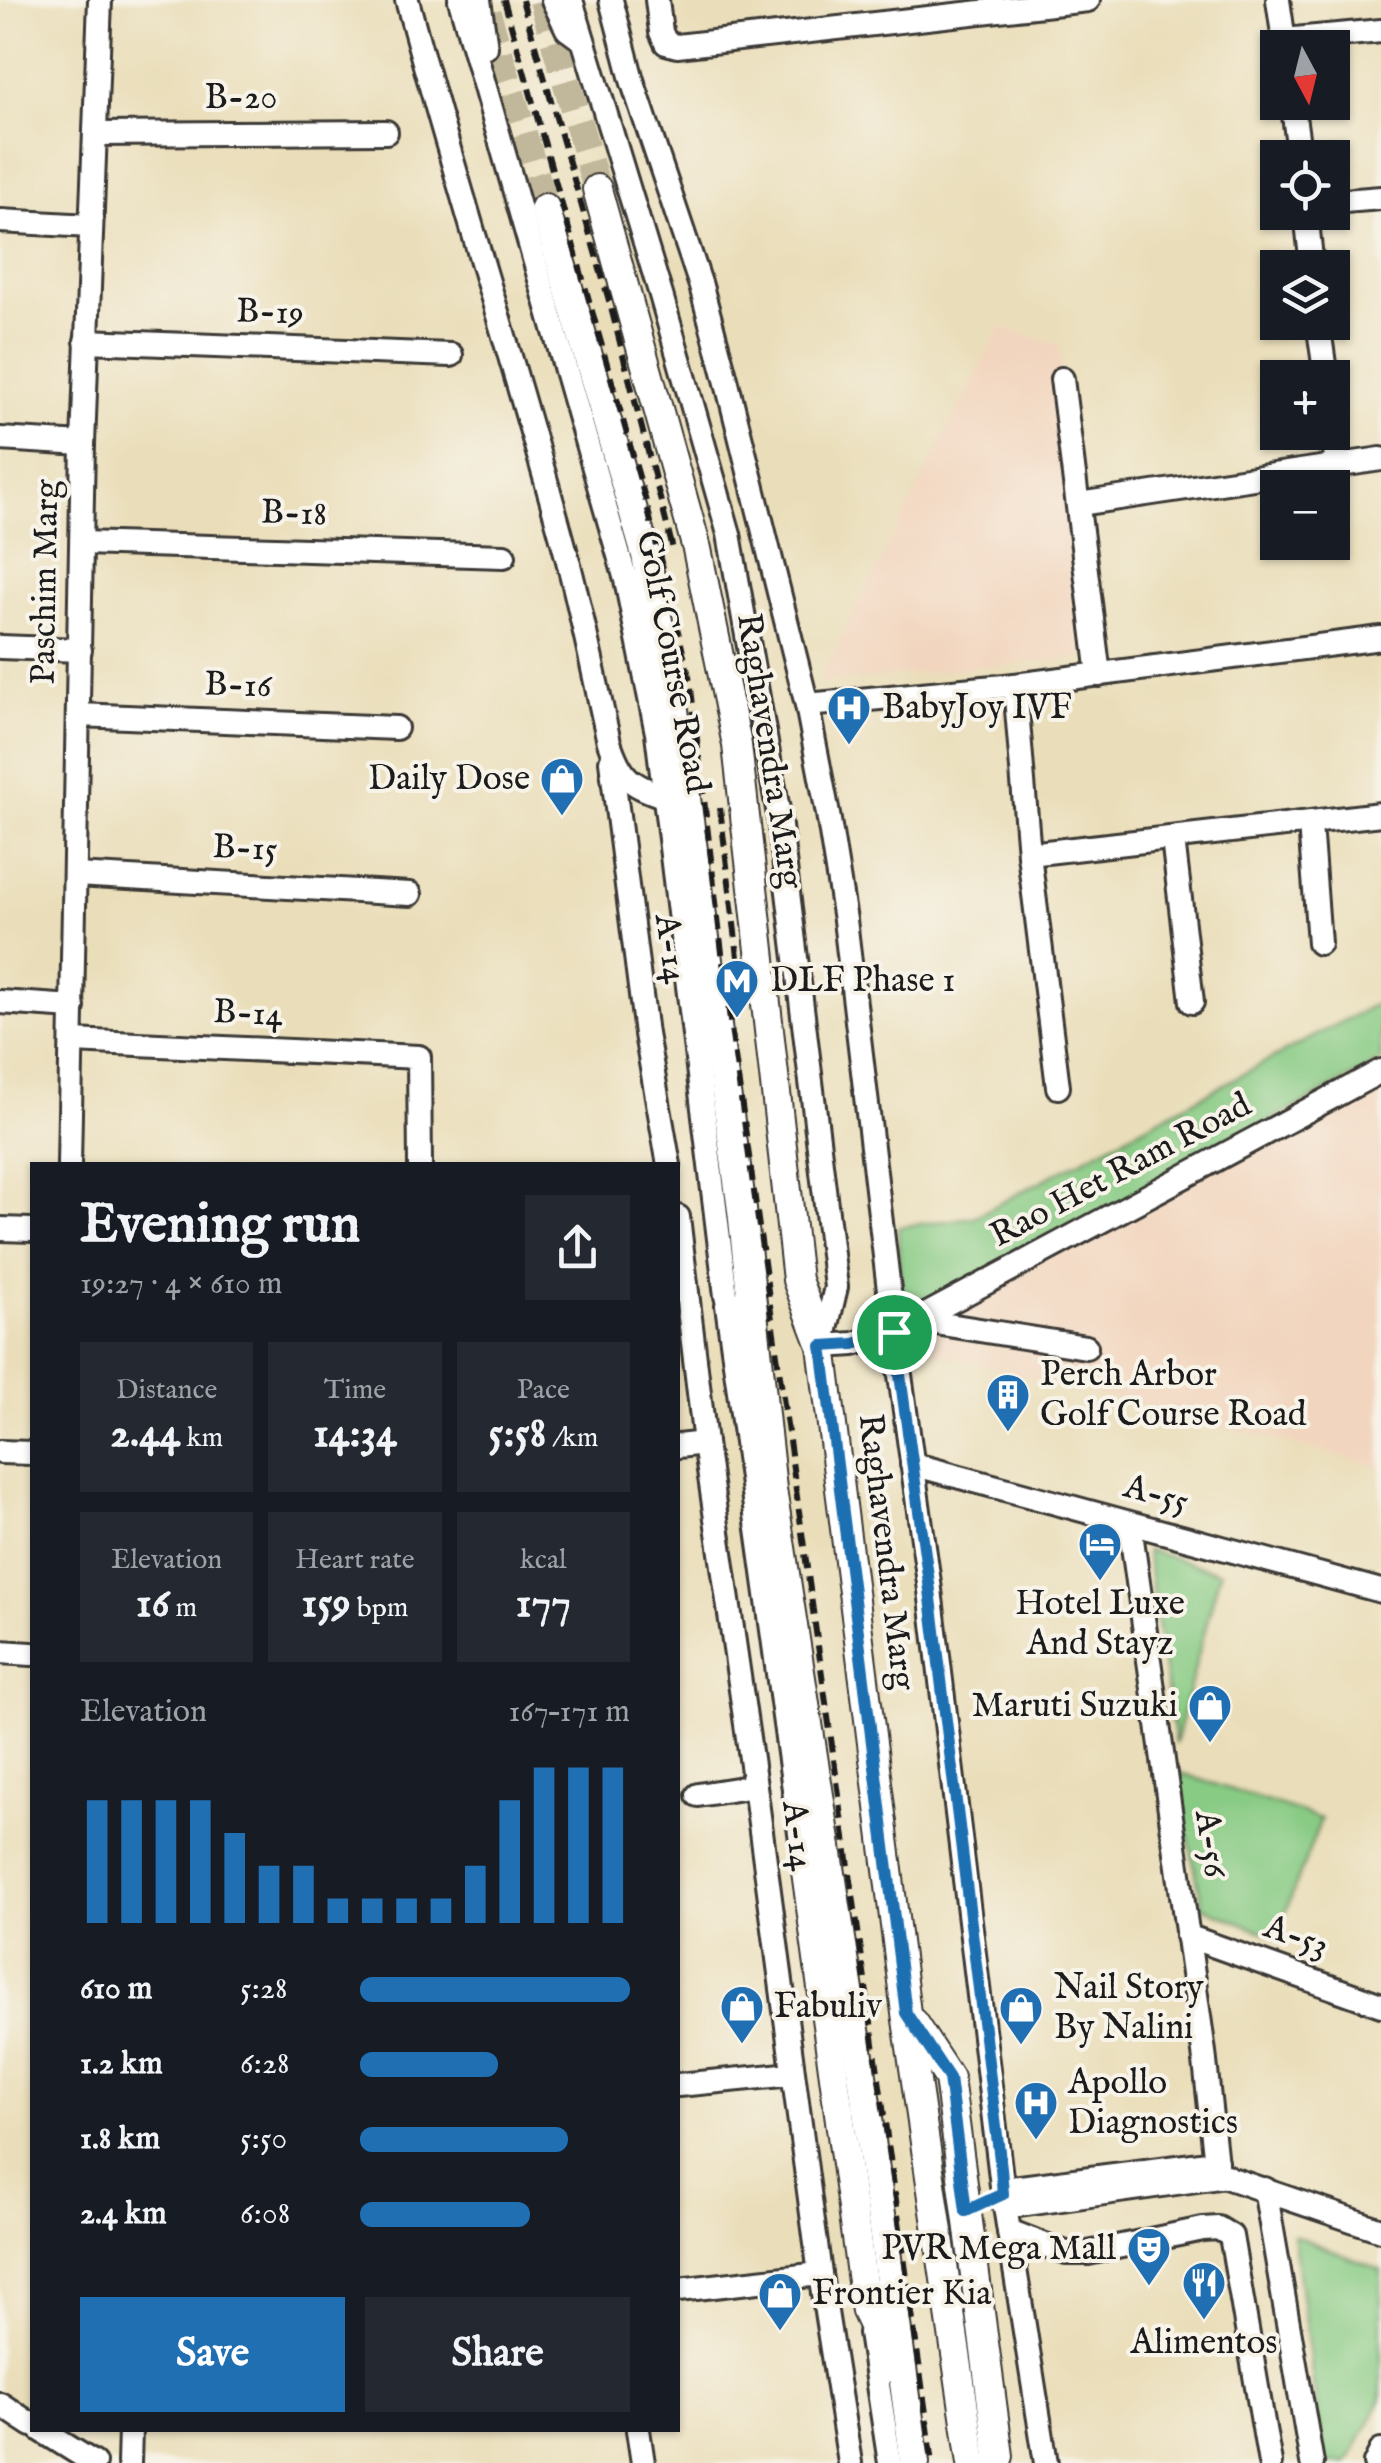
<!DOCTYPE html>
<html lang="en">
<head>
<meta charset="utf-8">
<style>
  body { margin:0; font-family:"IM FELL English",serif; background:#242831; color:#f1f3f6; height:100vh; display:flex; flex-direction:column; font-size:38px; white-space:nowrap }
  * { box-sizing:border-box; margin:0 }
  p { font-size:32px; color:#9ea1a6 }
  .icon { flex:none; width:55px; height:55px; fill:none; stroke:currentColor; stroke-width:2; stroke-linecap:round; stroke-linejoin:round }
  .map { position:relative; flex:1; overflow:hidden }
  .side { position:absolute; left:30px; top:1162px; width:650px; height:1270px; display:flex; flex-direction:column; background:#171b24; border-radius:0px; box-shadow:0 2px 8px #0004 }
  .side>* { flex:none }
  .needle { width:65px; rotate:173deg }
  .controls { position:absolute; left:1260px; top:30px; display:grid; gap:20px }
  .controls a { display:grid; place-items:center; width:90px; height:90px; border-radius:0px; background:#171b24; box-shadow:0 2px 8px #0004; font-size:50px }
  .pin { position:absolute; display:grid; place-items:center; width:85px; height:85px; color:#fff; margin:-42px; border:5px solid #fff; border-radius:50%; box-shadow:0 2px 10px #0007 }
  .round { display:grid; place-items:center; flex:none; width:105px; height:105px; border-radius:0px; background:#242831 }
  .summary { display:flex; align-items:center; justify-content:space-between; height:170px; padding:0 50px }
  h1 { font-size:55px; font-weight:800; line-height:75px }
  .figures { display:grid; grid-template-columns:repeat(3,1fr); gap:15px; height:170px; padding:10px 50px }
  .figures div { display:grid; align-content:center; border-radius:0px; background:#242831; text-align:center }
  .figures b { font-size:42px; font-weight:800 }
  .figures small { font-size:28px; font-weight:400 }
  .figures p { font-size:28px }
  .chart { height:280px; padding:20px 50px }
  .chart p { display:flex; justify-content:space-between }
  .chart svg { width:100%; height:180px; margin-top:10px; stroke:#1f6fb2; stroke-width:6 }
  .button { display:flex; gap:20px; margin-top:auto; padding:20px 50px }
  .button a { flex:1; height:115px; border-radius:0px; background:#1f6fb2; color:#fff; font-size:40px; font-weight:800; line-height:115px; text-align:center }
  .button a+a { background:#242831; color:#f1f3f6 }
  ul { padding:0 50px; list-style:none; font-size:32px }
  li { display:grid; grid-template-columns:160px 120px 1fr; align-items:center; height:75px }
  li i { height:25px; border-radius:12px; background:#1f6fb2 }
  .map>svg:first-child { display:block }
</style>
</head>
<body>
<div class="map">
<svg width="1381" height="2463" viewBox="0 0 1381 2463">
  <rect width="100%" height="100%" fill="#f7f3e8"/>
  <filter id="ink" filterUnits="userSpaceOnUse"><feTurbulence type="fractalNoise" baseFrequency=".01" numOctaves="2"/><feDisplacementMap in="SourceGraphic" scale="20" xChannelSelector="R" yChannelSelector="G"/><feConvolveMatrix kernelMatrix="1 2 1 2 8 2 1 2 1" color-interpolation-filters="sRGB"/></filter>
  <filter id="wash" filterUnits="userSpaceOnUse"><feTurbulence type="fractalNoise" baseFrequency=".0048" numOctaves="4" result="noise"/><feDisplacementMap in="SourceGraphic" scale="40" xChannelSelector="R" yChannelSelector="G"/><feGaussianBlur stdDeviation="2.25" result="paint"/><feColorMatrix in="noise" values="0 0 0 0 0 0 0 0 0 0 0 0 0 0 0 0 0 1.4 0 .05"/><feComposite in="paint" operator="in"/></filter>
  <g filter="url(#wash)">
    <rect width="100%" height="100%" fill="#eadeba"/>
    <g fill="#f2d5be">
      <polygon points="1001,326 1060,346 1084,657 818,683"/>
      <polygon points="1381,1080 1381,1467 930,1351 932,1318"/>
    </g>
    <g fill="#88cb84" stroke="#527450" stroke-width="2.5">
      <polygon points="1381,1001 1381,1061 901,1321 898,1227 974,1217"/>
      <polygon points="1146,1550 1220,1572 1175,1744"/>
      <polygon points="1174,1771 1321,1819 1276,1937 1203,1907"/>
      <polygon points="1293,2235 1381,2270 1381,2399 1348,2463 1324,2463"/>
    </g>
  </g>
  <g filter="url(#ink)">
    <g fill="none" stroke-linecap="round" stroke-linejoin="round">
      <g stroke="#c1b79a" stroke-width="28" stroke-dasharray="28 14" stroke-linecap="butt">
        <polyline points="543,0 597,189"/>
        <polyline points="487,13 545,208"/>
      </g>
      <defs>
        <g id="minor">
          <path d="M 407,0 C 457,187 517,370 567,557 C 583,618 595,680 609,742 C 621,777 628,784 663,796"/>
          <polyline points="460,0 626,580 657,733 726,1296 755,1343"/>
          <polyline points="479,0 486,47"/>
          <polyline points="553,0 567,29 578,37"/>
          <polyline points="571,0 661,295 729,534 778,810 836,1287 822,1346 854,1344 894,1332 1381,1071"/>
          <polyline points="611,0 632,80 701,286 726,379 807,705 828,814 845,920 894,1332 930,1590 1003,2194 1046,2463"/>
          <polyline points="657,0 661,32 666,43 677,46 1088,0"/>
          <polyline points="1278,0 1285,48"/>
          <polyline points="1284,40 1381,31"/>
          <polyline points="1292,102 1300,158"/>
          <polyline points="96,134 386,132"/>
          <polyline points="1332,202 1381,198"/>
          <polyline points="1306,212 1312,268"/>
          <polyline points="0,221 90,226"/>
          <polyline points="1318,322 1326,378"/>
          <polyline points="86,341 451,355"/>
          <polyline points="1062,379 1099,675"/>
          <polyline points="1332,429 1337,465"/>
          <polyline points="0,439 83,444"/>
          <polyline points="1079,504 1381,459"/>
          <polyline points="82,543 504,556"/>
          <polyline points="0,647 80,650"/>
          <polyline points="1015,685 1029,854 1381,814"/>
          <polyline points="807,705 1015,685 1381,638"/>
          <polyline points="78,715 396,728"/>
          <polyline points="611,761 646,1034 669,1165"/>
          <polyline points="1310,824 1319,943"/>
          <polyline points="1173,839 1192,1002"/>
          <polyline points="1029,854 1058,1087"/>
          <polyline points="76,875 410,894"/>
          <polyline points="0,1002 73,1007"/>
          <polyline points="73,1041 419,1057 420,1165"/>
          <polyline points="69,1165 83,444 100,0"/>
          <polyline points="678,1217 705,1443 755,1786 820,2274 850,2463"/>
          <polyline points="0,1229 32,1230"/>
          <polyline points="727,1305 802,1847"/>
          <polyline points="917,1320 1086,1347"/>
          <polyline points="678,1446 705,1443"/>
          <polyline points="0,1452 32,1453"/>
          <polyline points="912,1464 1381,1591"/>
          <polyline points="1130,1525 1204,2052 1217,2174 1381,2230"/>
          <polyline points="0,1652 32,1654"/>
          <polyline points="698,1795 755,1786"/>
          <polyline points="1187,1936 1381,2005"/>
          <polyline points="678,2085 793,2074"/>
          <polyline points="1003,2189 1216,2162"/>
          <polyline points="1265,2189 1312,2463"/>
          <polyline points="1005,2207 1226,2176"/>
          <polyline points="1009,2231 1066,2253 1088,2253 1203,2229 1218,2228 1231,2236 1270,2463"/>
          <polyline points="678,2290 820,2274"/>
          <polyline points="870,2333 890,2463"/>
          <polyline points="0,2404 32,2425"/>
          <polyline points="41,2430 94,2463"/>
          <polyline points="638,2430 643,2463"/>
          <polyline points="129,2463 130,2430"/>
          <polyline points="1375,2463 1381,2451"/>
        </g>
        <g id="major">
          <polyline points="597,189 697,549 737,745 797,1280 822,1346 906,2013 972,2463"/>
          <polyline points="545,208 646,555 674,710 742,1210 772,1489 863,2082 915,2463"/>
          <polyline points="812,1822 806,1871 866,2311 893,2368"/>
          <polyline points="913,2023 949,2078 999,2456 996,2463"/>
        </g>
      </defs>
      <use href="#minor" stroke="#3b3934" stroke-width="28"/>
      <use href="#major" stroke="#3b3934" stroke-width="32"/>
      <use href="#minor" stroke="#fff" stroke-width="22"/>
      <use href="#major" stroke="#fff" stroke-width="28"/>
      <g stroke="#1c1c1c" stroke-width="6" stroke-dasharray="15 8" stroke-linecap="butt">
        <polyline points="504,0 645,498 690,680 730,1021 933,2463"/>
        <polyline points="522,0 610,304 674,553"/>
        <polyline points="720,808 738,957"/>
      </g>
    </g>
  </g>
  <g fill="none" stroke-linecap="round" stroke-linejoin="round" filter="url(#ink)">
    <defs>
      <polygon id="route" points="894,1332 930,1590 1001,2168 1003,2194 966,2211 949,2078 906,2013 822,1346 854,1344"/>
    </defs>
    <use href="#route" stroke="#fff" stroke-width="20"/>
    <use href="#route" stroke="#1f6fb2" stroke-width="12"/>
  </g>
  <defs>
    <symbol id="hospital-pin" viewBox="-11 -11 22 30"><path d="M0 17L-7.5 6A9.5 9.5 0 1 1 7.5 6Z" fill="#1f6fb2" stroke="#f7f3e8"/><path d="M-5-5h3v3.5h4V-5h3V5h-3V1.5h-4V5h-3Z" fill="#fff"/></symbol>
    <symbol id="shop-pin" viewBox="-11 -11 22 30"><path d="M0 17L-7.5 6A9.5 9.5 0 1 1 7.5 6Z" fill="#1f6fb2" stroke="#f7f3e8"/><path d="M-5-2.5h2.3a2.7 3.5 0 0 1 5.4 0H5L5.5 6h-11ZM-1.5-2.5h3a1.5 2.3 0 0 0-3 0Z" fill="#fff"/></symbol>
    <symbol id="metro-pin" viewBox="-11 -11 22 30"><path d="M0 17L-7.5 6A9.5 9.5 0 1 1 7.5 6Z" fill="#1f6fb2" stroke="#f7f3e8"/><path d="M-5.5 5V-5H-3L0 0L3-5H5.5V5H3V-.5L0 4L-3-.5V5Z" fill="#fff"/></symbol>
    <symbol id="building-pin" viewBox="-11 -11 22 30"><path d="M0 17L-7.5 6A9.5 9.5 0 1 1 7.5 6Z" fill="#1f6fb2" stroke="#f7f3e8"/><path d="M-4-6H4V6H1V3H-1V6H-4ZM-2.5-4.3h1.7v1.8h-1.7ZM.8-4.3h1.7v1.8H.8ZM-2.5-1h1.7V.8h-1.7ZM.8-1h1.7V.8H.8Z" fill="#fff"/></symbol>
    <symbol id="hotel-pin" viewBox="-11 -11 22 30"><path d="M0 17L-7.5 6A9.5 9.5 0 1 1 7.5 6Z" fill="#1f6fb2" stroke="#f7f3e8"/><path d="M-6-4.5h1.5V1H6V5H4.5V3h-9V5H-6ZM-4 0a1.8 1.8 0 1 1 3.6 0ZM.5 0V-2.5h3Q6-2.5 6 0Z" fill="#fff"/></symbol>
    <symbol id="theatre-pin" viewBox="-11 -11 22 30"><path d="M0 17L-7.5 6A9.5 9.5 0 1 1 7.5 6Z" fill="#1f6fb2" stroke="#f7f3e8"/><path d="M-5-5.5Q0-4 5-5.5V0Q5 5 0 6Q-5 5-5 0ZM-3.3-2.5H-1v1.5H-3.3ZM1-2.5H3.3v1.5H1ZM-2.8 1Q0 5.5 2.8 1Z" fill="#fff"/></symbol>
    <symbol id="restaurant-pin" viewBox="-11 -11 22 30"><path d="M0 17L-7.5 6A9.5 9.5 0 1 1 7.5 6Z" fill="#1f6fb2" stroke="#f7f3e8"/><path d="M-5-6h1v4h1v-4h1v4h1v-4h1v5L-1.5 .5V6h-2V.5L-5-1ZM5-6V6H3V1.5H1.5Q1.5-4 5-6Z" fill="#fff"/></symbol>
  </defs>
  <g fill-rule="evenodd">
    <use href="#hospital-pin" x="824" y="683" width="50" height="68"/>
    <use href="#shop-pin" x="537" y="754" width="50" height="68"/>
    <use href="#metro-pin" x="712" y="956" width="50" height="68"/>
    <use href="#building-pin" x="983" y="1370" width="50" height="68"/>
    <use href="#hotel-pin" x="1075" y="1519" width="50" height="68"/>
    <use href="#shop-pin" x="1185" y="1681" width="50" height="68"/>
    <use href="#shop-pin" x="717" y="1982" width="50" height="68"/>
    <use href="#shop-pin" x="996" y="1983" width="50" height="68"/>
    <use href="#hospital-pin" x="1011" y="2078" width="50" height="68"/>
    <use href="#theatre-pin" x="1124" y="2224" width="50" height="68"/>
    <use href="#restaurant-pin" x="1179" y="2258" width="50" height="68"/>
    <use href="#shop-pin" x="755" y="2269" width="50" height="68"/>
  </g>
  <g text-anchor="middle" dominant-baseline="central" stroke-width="8" stroke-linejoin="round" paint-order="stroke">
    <g font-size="35" fill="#1c1c1c" stroke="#f7f3e8">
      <text x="241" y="98">B-20</text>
      <text transform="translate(270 313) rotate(2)">B-19</text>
      <text transform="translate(294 514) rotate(2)">B-18</text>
      <text transform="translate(46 582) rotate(-89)">Paschim Marg</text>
      <text transform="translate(672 662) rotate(79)">Golf Course Road</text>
      <text transform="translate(238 686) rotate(2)">B-16</text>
      <text transform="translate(769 751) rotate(81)">Raghavendra Marg</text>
      <text transform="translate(245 849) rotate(3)">B-15</text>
      <text transform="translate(670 949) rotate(82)">A-14</text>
      <text transform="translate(248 1014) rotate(3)">B-14</text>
      <text transform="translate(1121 1171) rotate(-28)">Rao Het Ram Road</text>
      <text transform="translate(1156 1495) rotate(16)">A-55</text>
      <text transform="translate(886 1552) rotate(83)">Raghavendra Marg</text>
      <text transform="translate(797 1836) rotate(83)">A-14</text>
      <text transform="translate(1210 1844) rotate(82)">A-56</text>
      <text transform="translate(1296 1937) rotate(20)">A-53</text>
    </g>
    <g font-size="35" fill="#1c1c1c" stroke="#f7f3e8" text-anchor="start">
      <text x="882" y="708">BabyJoy IVF</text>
      <text x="530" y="779" text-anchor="end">Daily Dose</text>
      <text x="770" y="981">DLF Phase 1</text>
      <text x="1040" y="1375">Perch Arbor<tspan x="1040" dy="40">Golf Course Road</tspan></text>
      <text x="1100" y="1604" text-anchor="middle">Hotel Luxe<tspan x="1100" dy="40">And Stayz</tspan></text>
      <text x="1178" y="1706" text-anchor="end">Maruti Suzuki</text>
      <text x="1054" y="1988">Nail Story<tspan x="1054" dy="40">By Nalini</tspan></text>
      <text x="774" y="2007">Fabuliv</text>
      <text x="1068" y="2083">Apollo<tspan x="1068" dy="40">Diagnostics</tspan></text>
      <text x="1116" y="2249" text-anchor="end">PVR Mega Mall</text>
      <text x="812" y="2294">Frontier Kia</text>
      <text x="1204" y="2343" text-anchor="middle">Alimentos</text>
    </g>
  </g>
</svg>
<div class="controls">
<a><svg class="needle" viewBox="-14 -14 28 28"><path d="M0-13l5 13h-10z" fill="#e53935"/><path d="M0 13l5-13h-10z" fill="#9ea1a6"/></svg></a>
<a><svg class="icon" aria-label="locate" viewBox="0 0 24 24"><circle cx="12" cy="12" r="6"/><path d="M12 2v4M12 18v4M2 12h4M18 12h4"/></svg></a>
<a><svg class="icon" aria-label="layers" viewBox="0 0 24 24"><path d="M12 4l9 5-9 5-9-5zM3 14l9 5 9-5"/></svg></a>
<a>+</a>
<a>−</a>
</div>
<div class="pin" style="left:894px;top:1332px;background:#1e9e55"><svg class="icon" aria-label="arrive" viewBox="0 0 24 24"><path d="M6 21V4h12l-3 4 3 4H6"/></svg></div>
<section class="side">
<div class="summary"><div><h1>Evening run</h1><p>19:27 · 4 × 610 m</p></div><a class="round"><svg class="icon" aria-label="share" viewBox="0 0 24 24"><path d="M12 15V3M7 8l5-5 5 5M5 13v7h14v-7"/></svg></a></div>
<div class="figures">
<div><p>Distance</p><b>2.44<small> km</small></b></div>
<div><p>Time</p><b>14:34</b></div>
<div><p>Pace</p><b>5:58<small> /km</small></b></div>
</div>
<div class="figures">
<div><p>Elevation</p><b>16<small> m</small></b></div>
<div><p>Heart rate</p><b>159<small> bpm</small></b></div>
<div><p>kcal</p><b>177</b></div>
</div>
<div class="chart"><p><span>Elevation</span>167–171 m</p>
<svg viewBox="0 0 160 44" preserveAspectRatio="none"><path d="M5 44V14M15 44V14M25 44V14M35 44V14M45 44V22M55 44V30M65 44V30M75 44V38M85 44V38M95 44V38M105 44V38M115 44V30M125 44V14M135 44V6M145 44V6M155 44V6"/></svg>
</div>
<ul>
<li><b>610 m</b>5:28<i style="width:100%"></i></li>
<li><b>1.2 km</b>6:28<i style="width:51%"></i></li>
<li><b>1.8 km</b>5:50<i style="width:77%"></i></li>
<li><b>2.4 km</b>6:08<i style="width:63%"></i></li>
</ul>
<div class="button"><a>Save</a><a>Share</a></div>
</section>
</div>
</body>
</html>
